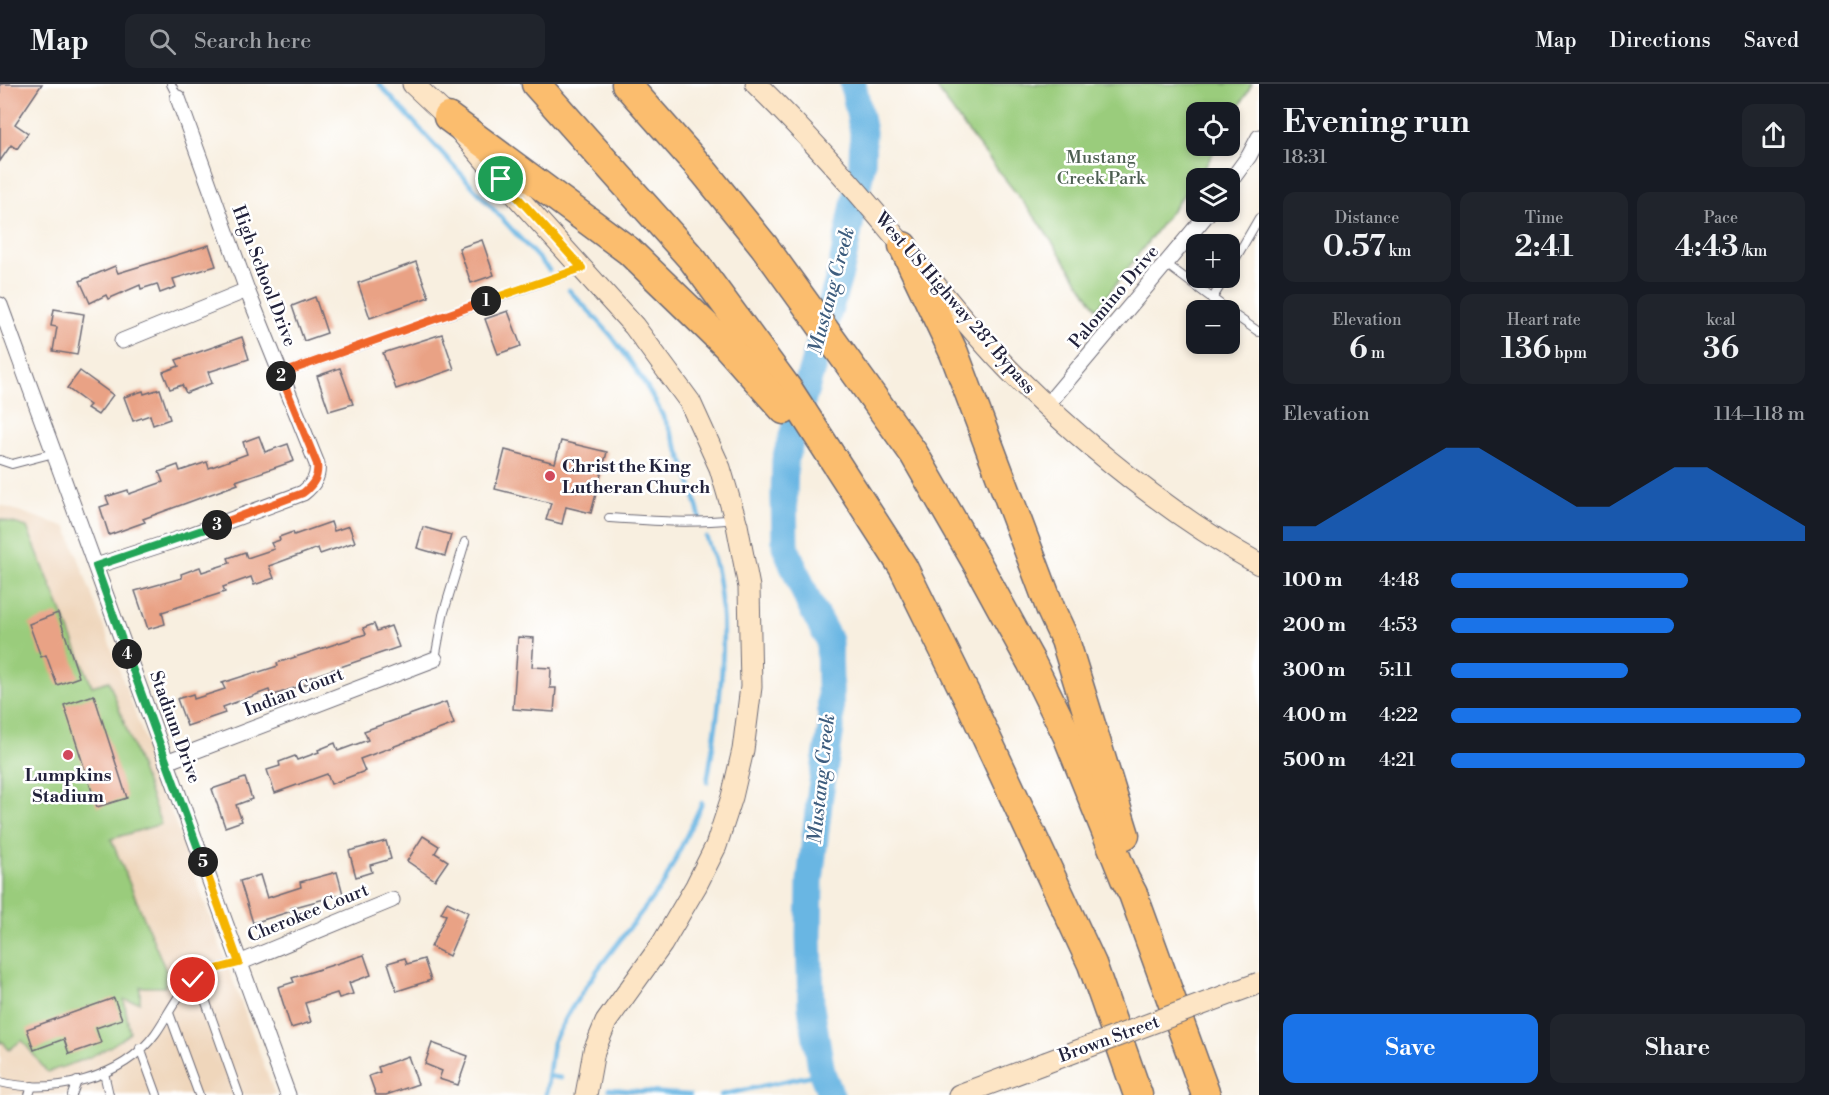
<!DOCTYPE html>
<html lang="en">
<head>
<meta charset="utf-8">
<style>
  body { margin:0; font-family:"Libre Bodoni",serif; background:#20242c; color:#f1f3f6; height:100vh; display:flex; flex-direction:column; font-size:22px; white-space:nowrap }
  * { box-sizing:border-box; margin:0 }
  p { font-size:20px; color:#9ea1a6 }
  .icon { flex:none; width:33px; height:33px; fill:none; stroke:currentColor; stroke-width:2; stroke-linecap:round; stroke-linejoin:round }
  .map { position:relative; flex:1; overflow:hidden }
  .side { display:flex; flex-direction:column; background:#171b24; width:570px }
  .side>* { flex:none }
  .controls { position:absolute; left:1186px; top:18px; display:grid; gap:12px }
  .controls a { display:grid; place-items:center; width:54px; height:54px; border-radius:12px; background:#171b24; box-shadow:0 3px 9px #0003; font-size:30px }
  .pin { position:absolute; display:grid; place-items:center; width:51px; height:51px; color:#fff; margin:-26px; border:3px solid #fff; border-radius:50%; box-shadow:0 2px 6px #0007 }
  .km { position:absolute; width:30px; height:30px; margin:-15px; border-radius:50%; background:#222; color:#fff; font-size:16px; line-height:30px; text-align:center }
  .round { display:grid; place-items:center; flex:none; width:63px; height:63px; border-radius:12px; background:#20242c }
  .head { display:flex; align-items:center; justify-content:space-between; height:102px; padding:0 24px }
  h1 { font-size:33px; font-weight:600; line-height:45px }
  .figures { display:grid; grid-template-columns:repeat(3,1fr); gap:9px; height:102px; padding:6px 24px }
  .figures div { display:grid; align-content:center; border-radius:12px; background:#20242c; text-align:center }
  .figures b { font-size:30px; font-weight:600 }
  .figures small { font-size:16px; font-weight:400 }
  .figures p { font-size:16px }
  .chart { height:168px; padding:12px 24px }
  .chart p { display:flex; justify-content:space-between }
  .chart svg { width:100%; height:108px; margin-top:6px; fill:#1a73e8; opacity:.7 }
  .cta { display:flex; gap:12px; margin-top:auto; padding:12px 24px }
  .cta a { flex:1; height:69px; border-radius:12px; background:#1a73e8; color:#fff; font-size:24px; font-weight:600; line-height:69px; text-align:center }
  .cta a+a { background:#20242c; color:#f1f3f6 }
  ul { padding:0 24px; list-style:none; font-size:20px }
  li { display:grid; grid-template-columns:96px 72px 1fr; align-items:center; height:45px }
  li i { height:15px; border-radius:8px; background:#1a73e8 }
  header { display:flex; align-items:center; gap:36px; box-sizing:border-box; height:84px; padding:0 30px; background:#171b24; border-bottom:2px solid #363941 }
  header strong { font-size:28px }
  nav { display:flex; gap:33px; margin-inline-start:auto; font-size:21px }
  .search { width:420px; height:54px; background:#20242c; display:flex; align-items:center; gap:15px; box-sizing:border-box; padding:0 21px; border-radius:12px; color:#9ea1a6; font-size:22px }
  main { display:flex; flex:1; min-height:0 }
  .map>svg:first-child { display:block }
</style>
</head>
<body>
<header>
<strong>Map</strong>
<div class="search"><svg class="icon" aria-label="search" viewBox="0 0 24 24"><circle cx="10" cy="10" r="6"/><path d="M15 15l6 6"/></svg>Search here</div>
<nav><a>Map</a><a>Directions</a><a>Saved</a></nav>
</header>
<main>
<div class="map">
<svg width="1259" height="1011" viewBox="0 0 1259 1011">
  <rect width="100%" height="100%" fill="#fff"/>
  <filter id="ink" filterUnits="userSpaceOnUse"><feTurbulence type="fractalNoise" baseFrequency=".0167" numOctaves="2"/><feDisplacementMap in="SourceGraphic" scale="12" xChannelSelector="R" yChannelSelector="G"/><feConvolveMatrix kernelMatrix="1 2 1 2 8 2 1 2 1" color-interpolation-filters="sRGB"/></filter>
  <filter id="wash" filterUnits="userSpaceOnUse"><feTurbulence type="fractalNoise" baseFrequency=".008" numOctaves="4" result="noise"/><feDisplacementMap in="SourceGraphic" scale="24" xChannelSelector="R" yChannelSelector="G"/><feGaussianBlur stdDeviation="1.35" result="paint"/><feColorMatrix in="noise" values="0 0 0 0 0 0 0 0 0 0 0 0 0 0 0 0 0 1.4 0 .05"/><feComposite in="paint" operator="in"/></filter>
  <g filter="url(#wash)">
    <rect width="100%" height="100%" fill="#f8efe0"/>
    <polygon fill="#efd6bb" points="0,421 67,443 275,1011 0,1011"/>
    <g fill="#9acc7b" stroke="#5e775b" stroke-width="1.5">
      <polygon points="934,0 1252,0 1230,39 1230,28 1197,28 1197,62 1217,62 1207,80 1097,225 1038,137 961,39"/>
      <path d="M 0,435 L 27,443 L 92,602 L 109,597 L 161,740 L 111,755 L 166,887 L 165,903 L 140,903 L 140,918 L 124,916 L 130,949 C 103,970 79,978 47,988 L 22,956 L 9,966 L 3,958 L 0,959 Z"/>
    </g>
    <g fill="none" stroke-linecap="round" stroke-linejoin="round">
      <g stroke="#69b6e3" stroke-width="4.5">
        <polyline points="379,0 549,186"/>
        <path d="M 569,206 C 584,223 602,239 615,257 C 656,309 685,370 700,434"/>
        <path d="M 706,453 C 710,465 715,476 717,488 C 730,557 719,629 707,698"/>
        <polyline points="548,992 561,994"/>
        <polyline points="609,1005 690,1011"/>
        <polyline points="546,1011 553,958 571,925 598,885 664,799 702,719"/>
        <polyline points="721,1011 822,989"/>
      </g>
      <polyline stroke="#69b6e3" stroke-width="27" points="831,1011 822,989 811,923 809,852 810,797 820,711 831,645 829,556 809,519 785,462 784,411 785,376 841,186 862,81 863,48 853,0"/>
    </g>
    <g id="blocks">
      <g fill="#e9a285">
        <polygon points="0,0 42,0 15,40 28,49 17,65 11,61 0,77"/>
        <polygon points="482,156 494,191 471,199 459,164"/>
        <polygon points="209,161 216,182 173,195 176,203 160,209 157,200 141,205 140,201 108,215 106,211 90,219 80,197 115,182 118,189"/>
        <polygon points="416,178 429,213 370,234 358,199"/>
        <polygon points="315,213 327,249 304,257 292,222"/>
        <polygon points="54,225 84,230 77,271 53,267 57,243 51,242"/>
        <polygon points="508,227 521,262 498,270 485,235"/>
        <polygon points="442,250 454,285 396,305 383,269"/>
        <polygon points="242,253 249,275 208,288 212,299 186,309 182,301 170,305 163,288 179,282 176,276"/>
        <polygon points="340,284 353,320 329,327 317,292"/>
        <polygon points="80,287 113,311 98,331 87,324 90,321 67,304"/>
        <polygon points="160,305 170,335 153,341 150,331 133,337 124,313 143,307 144,310"/>
        <polygon points="259,352 265,368 288,360 294,377 236,397 238,400 143,435 145,438 109,451 100,423 109,420 106,413 128,406 129,410 163,398 159,388 178,381 180,387 207,378 209,384 247,370 243,358"/>
        <polygon points="561,357 607,368 591,429 566,423 562,440 546,436 551,419 495,405 505,366 555,379"/>
        <polygon points="331,438 334,447 349,442 355,458 320,470 318,464 269,482 274,494 254,501 251,493 223,503 225,508 162,528 165,540 148,545 135,507 182,494 181,490 200,483 202,488 230,479 228,474 245,468 247,474 274,465 271,459 280,456 279,453 293,448 294,451"/>
        <polygon points="423,443 451,451 445,472 417,464"/>
        <polygon points="58,529 79,593 57,601 46,571 41,573 29,540"/>
        <polygon points="374,540 377,547 391,542 399,563 308,594 309,599 271,612 269,606 223,623 225,629 187,642 177,615 193,610 194,615 225,605 222,599 256,588 256,589 278,582 277,579 366,550 363,544"/>
        <polygon points="518,553 534,554 532,583 551,584 550,604 556,604 554,628 513,625"/>
        <polygon points="94,611 127,714 97,723 64,621"/>
        <polygon points="446,618 454,640 360,675 365,687 331,700 327,690 275,709 267,686 280,682 279,678 295,672 297,676 319,668 318,666 335,659 338,667 368,656 364,647"/>
        <polygon points="245,694 252,715 236,721 242,737 225,743 212,705"/>
        <polygon points="423,752 439,762 435,769 448,777 435,796 407,777"/>
        <polygon points="386,757 391,775 370,781 372,788 356,793 349,767"/>
        <polygon points="337,788 343,810 291,824 292,827 253,839 240,797 260,791 267,814 301,803 300,798"/>
        <polygon points="447,818 468,828 449,872 431,863 446,831 441,829"/>
        <polygon points="364,871 371,891 349,899 353,910 339,914 337,909 305,919 311,938 291,944 278,903 294,898 292,894"/>
        <polygon points="405,874 407,880 424,875 431,896 397,907 388,879"/>
        <polygon points="114,914 122,935 96,944 101,959 69,970 64,955 34,966 27,945"/>
        <polygon points="432,959 468,972 458,1001 439,995 442,987 425,980"/>
        <polygon points="408,972 418,1000 386,1011 376,1011 369,992 380,988 378,983"/>
      </g>
    </g>
  </g>
  <g filter="url(#ink)">
    <use href="#blocks" fill-opacity="0" stroke="#6d6a75" stroke-width="1.5"/>
    <g fill="none" stroke-linecap="round" stroke-linejoin="round">
      <defs>
        <g id="service">
          <polyline points="171,0 178,14"/>
          <polyline points="1166,180 1228,226"/>
          <polyline points="1230,184 1259,134"/>
          <polyline points="1212,215 1225,194"/>
          <polyline points="1230,228 1259,248"/>
          <polyline points="280,290 579,185"/>
          <polyline points="0,376 12,380 54,369"/>
          <path d="M 609,434 C 651,437 692,440 734,435"/>
          <polyline points="435,575 443,531 465,458"/>
          <polyline points="197,893 239,1011"/>
          <polyline points="169,929 199,1011"/>
          <polyline points="140,964 157,1011"/>
          <polyline points="104,989 109,1011"/>
          <path d="M 0,998 C 52,1011 122,995 155,950 C 166,935 179,907 192,897 C 205,886 223,883 239,879"/>
          <polyline points="29,1011 32,1002"/>
          <polyline points="72,1011 77,997"/>
        </g>
        <g id="minor">
          <polyline points="1230,98 1249,72 1259,53"/>
          <polyline points="0,221 288,1011"/>
          <polyline points="122,257 247,206"/>
          <polyline points="1047,321 1209,128"/>
          <path d="M 96,482 L 185,453 L 303,409 C 313,401 319,393 317,380 L 247,206 L 178,14"/>
          <polyline points="166,678 435,575"/>
          <polyline points="239,879 392,816"/>
        </g>
        <g id="secondary">
          <polyline points="413,0 448,33 501,95 634,242 690,318 720,384 737,441 749,503 751,603 743,666 732,713 716,762 696,802 662,860 606,938 594,967 586,1011"/>
          <path d="M 756,0 C 805,48 850,98 894,151 C 933,197 973,250 1015,292 C 1088,364 1169,430 1259,480"/>
          <polyline points="959,1011 1045,979"/>
        </g>
        <g id="motorway">
          <polyline points="536,0 693,176 790,308 903,483 974,627 1092,880 1138,1011"/>
          <polyline points="626,0 705,89 764,162 914,370 978,481 1031,578 1067,651 1125,795 1133,810 1206,1011"/>
          <polyline points="448,33 629,167 725,260 784,326"/>
          <polyline points="903,162 954,269 1051,526 1065,556 1125,751"/>
        </g>
      </defs>
      <use href="#service" stroke="#6d6a75" stroke-width="10"/>
      <use href="#minor" stroke="#6d6a75" stroke-width="17"/>
      <use href="#secondary" stroke="#6d6a75" stroke-width="23"/>
      <use href="#motorway" stroke="#6d6a75" stroke-width="31"/>
      <use href="#service" stroke="#fff" stroke-width="8"/>
      <use href="#minor" stroke="#fff" stroke-width="15"/>
      <use href="#secondary" stroke="#fde5c5" stroke-width="21"/>
      <use href="#motorway" stroke="#fbbd6e" stroke-width="28"/>
      <defs>
        <polyline id="secondary-bridge" points="1045,979 1259,899"/>
      </defs>
      <use href="#secondary-bridge" stroke="#6d6a75" stroke-width="23" stroke-linecap="butt"/>
      <use href="#secondary-bridge" stroke="#fde5c5" stroke-width="21"/>
    </g>
  </g>
  <g fill="none" stroke-linecap="round" stroke-linejoin="round" filter="url(#ink)">
    <defs>
      <polyline id="split-1" points="486,217 582,184 501,95"/>
      <polyline id="split-2" points="281,292 280,290 486,217"/>
      <path id="split-3" d="M 217,441 L 303,409 C 313,401 319,393 317,380 L 281,292"/>
      <polyline id="split-4" points="127,570 96,482 217,441"/>
      <polyline id="split-5" points="127,570 203,778"/>
      <polyline id="split-6" points="193,896 208,887 239,879 203,778"/>
    </defs>
    <use href="#split-1" stroke="#fff" stroke-width="12"/>
    <use href="#split-2" stroke="#fff" stroke-width="12"/>
    <use href="#split-3" stroke="#fff" stroke-width="12"/>
    <use href="#split-4" stroke="#fff" stroke-width="12"/>
    <use href="#split-5" stroke="#fff" stroke-width="12"/>
    <use href="#split-6" stroke="#fff" stroke-width="12"/>
    <use href="#split-1" stroke="#f5b400" stroke-width="8"/>
    <use href="#split-2" stroke="#f0652b" stroke-width="8"/>
    <use href="#split-3" stroke="#f0652b" stroke-width="8"/>
    <use href="#split-4" stroke="#22a559" stroke-width="8"/>
    <use href="#split-5" stroke="#22a559" stroke-width="8"/>
    <use href="#split-6" stroke="#f5b400" stroke-width="8"/>
  </g>
  <g fill="#d1495b" stroke="#fff" stroke-width="2">
    <circle cx="550" cy="392" r="6"/>
    <circle cx="68" cy="671" r="6"/>
  </g>
  <g text-anchor="middle" dominant-baseline="central" stroke-width="5" stroke-linejoin="round" paint-order="stroke">
    <g font-size="18" fill="#4c5e51" stroke="#fff">
      <text x="1101" y="73">Mustang<tspan x="1101" dy="21">Creek Park</tspan></text>
    </g>
    <g font-size="18" fill="#22223b" stroke="#fff">
      <text transform="translate(264 192) rotate(69)">High School Drive</text>
      <text transform="translate(1114 213) rotate(-50)">Palomino Drive</text>
      <text transform="translate(955 219) rotate(49)">West US Highway 287 Bypass</text>
      <text transform="translate(294 608) rotate(-21)">Indian Court</text>
      <text transform="translate(175 643) rotate(70)">Stadium Drive</text>
      <text transform="translate(308 829) rotate(-22)">Cherokee Court</text>
      <text transform="translate(1109 955) rotate(-20)">Brown Street</text>
    </g>
    <g font-size="18" font-weight="bold" fill="#22223b" stroke="#fff" text-anchor="start">
      <text x="562" y="382">Christ the King<tspan x="562" dy="21">Lutheran Church</tspan></text>
      <text x="68" y="691" text-anchor="middle">Lumpkins<tspan x="68" dy="21">Stadium</tspan></text>
    </g>
    <g font-size="20" font-style="italic" fill="#3e5d7e" stroke="#fff">
      <text transform="translate(832 207) rotate(-75)">Mustang Creek</text>
      <text transform="translate(822 695) rotate(-84)">Mustang Creek</text>
    </g>
  </g>
</svg>
<div class="controls">
<a><svg class="icon" aria-label="locate" viewBox="0 0 24 24"><circle cx="12" cy="12" r="6"/><path d="M12 2v4M12 18v4M2 12h4M18 12h4"/></svg></a>
<a><svg class="icon" aria-label="layers" viewBox="0 0 24 24"><path d="M12 4l9 5-9 5-9-5zM3 14l9 5 9-5"/></svg></a>
<a>+</a>
<a>−</a>
</div>
<div class="pin" style="left:501px;top:95px;background:#1e9e55"><svg class="icon" aria-label="arrive" viewBox="0 0 24 24"><path d="M6 21V4h12l-3 4 3 4H6"/></svg></div>
<div class="pin" style="left:193px;top:896px;background:#d93025"><svg class="icon" aria-label="check" viewBox="0 0 24 24"><path d="M5 12l5 5 9-10"/></svg></div>
<b class="km" style="left:486px;top:217px">1</b>
<b class="km" style="left:281px;top:292px">2</b>
<b class="km" style="left:217px;top:441px">3</b>
<b class="km" style="left:127px;top:570px">4</b>
<b class="km" style="left:203px;top:778px">5</b>
</div>
<section class="side">
<div class="head"><div><h1>Evening run</h1><p>18:31</p></div><a class="round"><svg class="icon" aria-label="share" viewBox="0 0 24 24"><path d="M12 15V3M7 8l5-5 5 5M5 13v7h14v-7"/></svg></a></div>
<div class="figures">
<div><p>Distance</p><b>0.57<small> km</small></b></div>
<div><p>Time</p><b>2:41</b></div>
<div><p>Pace</p><b>4:43<small> /km</small></b></div>
</div>
<div class="figures">
<div><p>Elevation</p><b>6<small> m</small></b></div>
<div><p>Heart rate</p><b>136<small> bpm</small></b></div>
<div><p>kcal</p><b>36</b></div>
</div>
<div class="chart"><p><span>Elevation</span>114–118 m</p>
<svg viewBox="0 0 160 44" preserveAspectRatio="none"><path d="M0 44V38L10 38L20 30L30 22L40 14L50 6L60 6L70 14L80 22L90 30L100 30L110 22L120 14L130 14L140 22L150 30L160 38V44z"/></svg>
</div>
<ul>
<li><b>100 m</b>4:48<i style="width:67%"></i></li>
<li><b>200 m</b>4:53<i style="width:63%"></i></li>
<li><b>300 m</b>5:11<i style="width:50%"></i></li>
<li><b>400 m</b>4:22<i style="width:99%"></i></li>
<li><b>500 m</b>4:21<i style="width:100%"></i></li>
</ul>
<div class="cta"><a>Save</a><a>Share</a></div>
</section>
</main>
</body>
</html>
